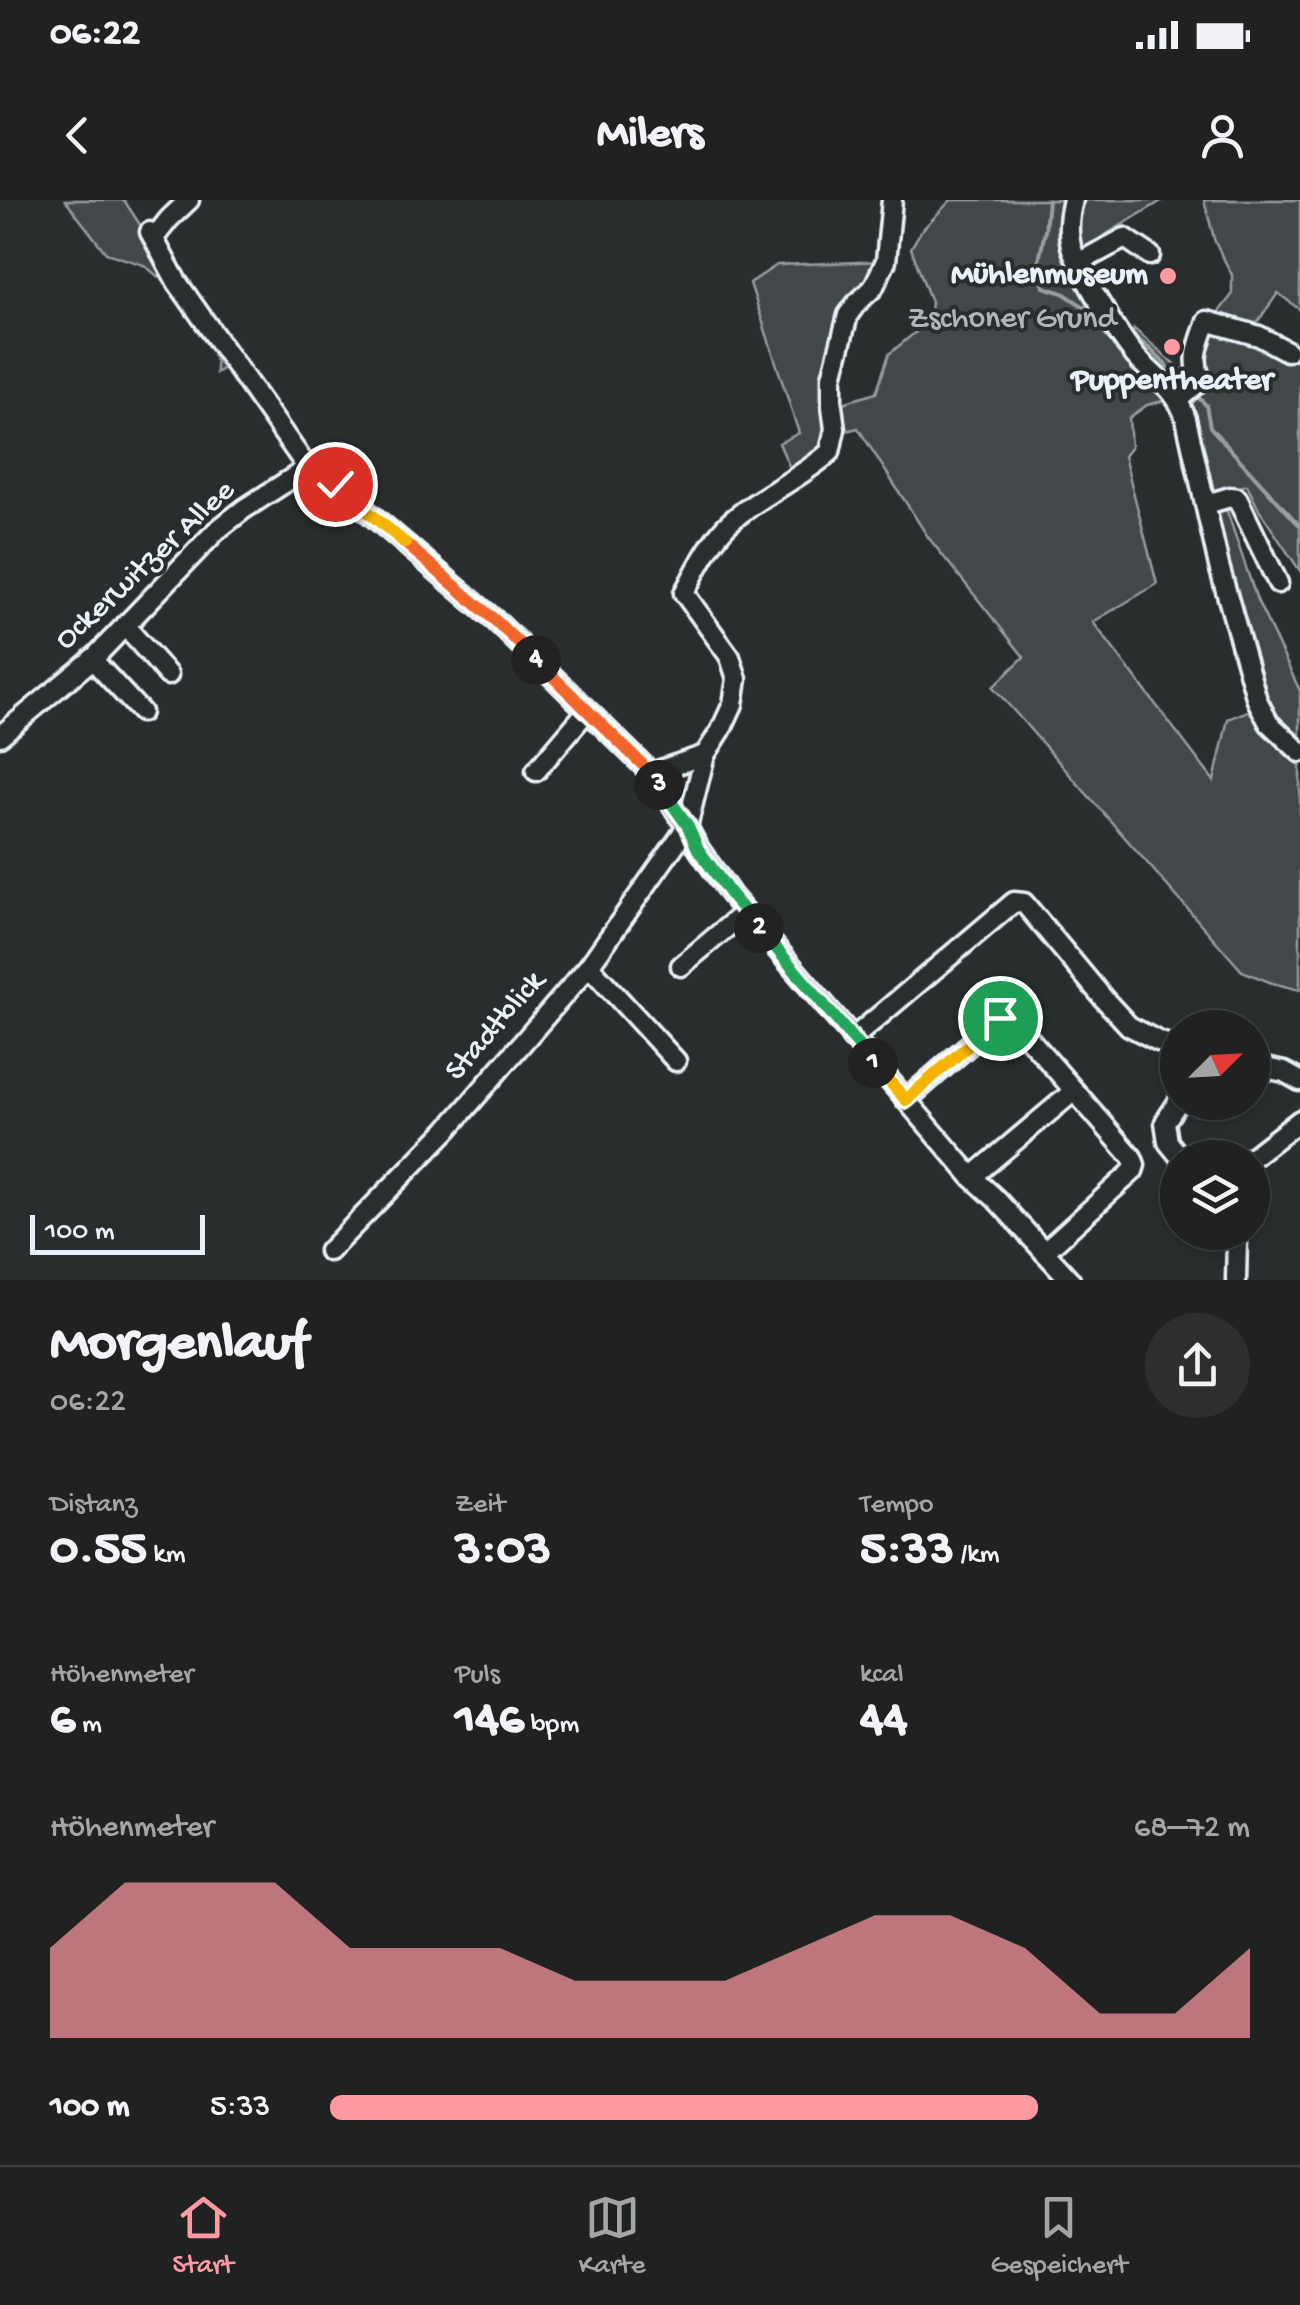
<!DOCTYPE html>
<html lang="de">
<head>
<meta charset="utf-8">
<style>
  body { margin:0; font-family:"Gochi Hand",sans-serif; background:#2d2f2f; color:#f1f3f6; height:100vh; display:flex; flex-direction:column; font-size:38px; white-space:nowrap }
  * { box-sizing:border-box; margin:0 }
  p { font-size:32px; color:#a2a4a5 }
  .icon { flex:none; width:55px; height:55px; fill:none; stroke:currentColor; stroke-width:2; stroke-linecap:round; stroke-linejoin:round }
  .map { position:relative; height:1080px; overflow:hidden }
  .sheet { display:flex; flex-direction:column; background:#202222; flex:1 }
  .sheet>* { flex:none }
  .needle { width:65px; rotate:66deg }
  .buttons { position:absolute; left:1160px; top:810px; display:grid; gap:20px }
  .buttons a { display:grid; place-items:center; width:110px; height:110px; border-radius:50%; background:#202222; box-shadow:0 5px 15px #0003,0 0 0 2px #3d3f40; font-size:50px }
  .scale { position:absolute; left:30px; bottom:25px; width:175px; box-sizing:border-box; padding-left:10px; border:5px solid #e8f1f8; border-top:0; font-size:28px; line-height:35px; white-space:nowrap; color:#e8f1f8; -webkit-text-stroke:8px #2a2d2e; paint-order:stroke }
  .pin { position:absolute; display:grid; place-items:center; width:85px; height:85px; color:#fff; margin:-42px; border:5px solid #fff; border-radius:50%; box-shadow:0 2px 10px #0007 }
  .km { position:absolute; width:50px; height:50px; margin:-25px; border-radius:50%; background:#222; color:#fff; font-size:28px; line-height:50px; text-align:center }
  .round { display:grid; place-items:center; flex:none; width:105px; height:105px; border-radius:52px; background:#2d2f2f }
  .summary { display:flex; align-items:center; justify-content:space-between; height:170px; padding:0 50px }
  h1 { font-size:55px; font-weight:800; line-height:75px }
  .metrics { display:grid; grid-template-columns:repeat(3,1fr); gap:15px; height:170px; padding:10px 50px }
  .metrics div { display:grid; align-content:center }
  .metrics b { font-size:50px; font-weight:800 }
  .metrics small { font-size:28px; font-weight:400 }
  .metrics p { font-size:28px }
  .chart { height:280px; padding:20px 50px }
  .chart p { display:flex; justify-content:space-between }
  .chart svg { width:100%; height:180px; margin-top:10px; fill:#ff9aa2; opacity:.7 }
  ul { padding:0 50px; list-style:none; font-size:32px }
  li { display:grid; grid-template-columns:160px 120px 1fr; align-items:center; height:75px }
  li i { height:25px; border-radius:12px; background:#ff9aa2 }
  .status { display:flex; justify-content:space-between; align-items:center; height:70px; padding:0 50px; background:#202222; direction:ltr }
  .status svg { height:28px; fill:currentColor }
  header { display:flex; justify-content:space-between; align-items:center; height:130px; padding:0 50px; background:#202222; font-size:45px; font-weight:800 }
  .tab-bar { display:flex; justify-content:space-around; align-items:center; height:140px; border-top:2px solid #3d3f40; background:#202222; font-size:28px; color:#a2a4a5 }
  .tab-bar a { display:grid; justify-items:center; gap:5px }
  .tab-bar .active { color:#ff9aa2 }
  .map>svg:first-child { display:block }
</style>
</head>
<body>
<div class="status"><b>06:22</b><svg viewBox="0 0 49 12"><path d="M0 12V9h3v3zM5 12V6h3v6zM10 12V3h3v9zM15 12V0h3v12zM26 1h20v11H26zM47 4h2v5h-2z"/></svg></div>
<header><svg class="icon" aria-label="back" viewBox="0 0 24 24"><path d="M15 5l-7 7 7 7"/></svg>Milers<svg class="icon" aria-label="person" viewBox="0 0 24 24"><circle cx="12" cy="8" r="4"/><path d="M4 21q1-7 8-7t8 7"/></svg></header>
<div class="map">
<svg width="1300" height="1080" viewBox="0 0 1300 1080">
  <rect width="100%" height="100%" fill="#2a2d2e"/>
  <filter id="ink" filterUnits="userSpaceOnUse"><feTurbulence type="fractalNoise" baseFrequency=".01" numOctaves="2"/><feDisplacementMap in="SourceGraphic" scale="20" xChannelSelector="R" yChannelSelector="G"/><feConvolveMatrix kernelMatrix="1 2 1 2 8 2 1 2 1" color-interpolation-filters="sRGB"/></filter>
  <g filter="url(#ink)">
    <g fill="#424648" stroke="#959ca0" stroke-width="2.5">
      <polygon points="65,0 124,0 230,164 216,173 216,162 212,152 166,83 144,65 106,53"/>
      <polygon points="951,0 1069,0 1085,84 1106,137 1171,199 1147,205 1129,218 1131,247 1124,256 1157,384 1093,422 1214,581 1228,519 1256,508 1300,556 1300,790 1272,783 1242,771 993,487 1024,457 928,337 858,228 838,233 836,205 876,193 889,154 929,121 931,102 911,48 921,31"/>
      <path d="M 1084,0 L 1163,0 L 1082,49 C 1078,31 1076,18 1084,0 Z"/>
      <polygon points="1204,0 1300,0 1300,110 1278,93 1252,130 1214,118 1232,95 1232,75 1215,42"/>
      <polygon points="884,61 854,102 827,251 793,275 779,243 799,233 750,83 777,65"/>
      <polygon points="1210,126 1284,151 1300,163 1300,371 1259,310 1247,285 1214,293 1188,200 1210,185 1201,165"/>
      <polygon points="1134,129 1193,179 1181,193 1130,144"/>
      <polygon points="1218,305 1227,311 1257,400 1300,491 1300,547 1272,521 1236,415 1215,306"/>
    </g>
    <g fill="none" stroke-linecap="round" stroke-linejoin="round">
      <g stroke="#989fa3" stroke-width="4">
        <polyline points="1048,0 1045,31 1038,66 1044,87 1063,93 1098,116"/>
        <polyline points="1128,131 1149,148 1187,186"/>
        <polyline points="1194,193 1206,205 1210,227 1300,326"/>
      </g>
      <defs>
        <g id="minor">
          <path d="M 1073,0 C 1069,15 1067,31 1071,46 C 1078,71 1121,140 1138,159 C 1159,181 1176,189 1186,219 L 1219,366 L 1257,500 L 1269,523 L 1300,552"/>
          <polyline points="150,32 177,82 309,270"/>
          <polyline points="154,38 169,19 189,0"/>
          <polyline points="1078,63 1125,38 1150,55"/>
          <path d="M 1179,199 L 1201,180 C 1191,158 1200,142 1207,121 L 1259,136 L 1287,151"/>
          <polyline points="1207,304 1230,297 1237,298 1278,383"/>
          <polyline points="125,426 168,475"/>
          <polyline points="92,459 141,512"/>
          <polyline points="0,536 95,457 216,331 244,309 300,273 309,270 321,274 335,284 497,422 651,573 687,627 699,649 731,695 972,977 996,999 1070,1080"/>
          <polyline points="536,571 587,511"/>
          <polyline points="651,573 705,555"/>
          <polyline points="589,766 676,861"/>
          <polyline points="681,766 745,712"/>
          <polyline points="852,839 1014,702 1024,703 1104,799 1129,826 1158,841 1178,848"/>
          <polyline points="1252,865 1284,872 1300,881"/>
          <polyline points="906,900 1000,818 1006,816 1012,819 1132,957 1135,965 1133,971 1044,1052"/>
          <polyline points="1178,902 1165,922 1168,942 1181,958"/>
          <polyline points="1251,958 1300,920"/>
          <polyline points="972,977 1074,891"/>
          <polyline points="1235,1032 1237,1039 1236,1080"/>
          <path d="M 329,1051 L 447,930 L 589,766 L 687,627 L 705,555 L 721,530 L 733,504 L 737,479 L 730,457 L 684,393 C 696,371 708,345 726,326 C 755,298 799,280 830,252 L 835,229 L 832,206 L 832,177 L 848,115 L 856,104 L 873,88 L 886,61 L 892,0"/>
        </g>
      </defs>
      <use href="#minor" stroke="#e8f1f8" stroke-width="25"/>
      <use href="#minor" stroke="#2a2d2e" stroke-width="18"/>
    </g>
  </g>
  <g fill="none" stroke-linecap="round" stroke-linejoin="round" filter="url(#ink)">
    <defs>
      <polyline id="split-1" points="873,863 906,900 1000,818"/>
      <polyline id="split-2" points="759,728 873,863"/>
      <polyline id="split-3" points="659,585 688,626 698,649 731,695 759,728"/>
      <polyline id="split-4" points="536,460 651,573 659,585"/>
      <polyline id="split-5" points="405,343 497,422 536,460"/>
      <polyline id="split-6" points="335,284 405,343"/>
    </defs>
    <use href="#split-1" stroke="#fff" stroke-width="20"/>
    <use href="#split-2" stroke="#fff" stroke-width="20"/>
    <use href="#split-3" stroke="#fff" stroke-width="20"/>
    <use href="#split-4" stroke="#fff" stroke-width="20"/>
    <use href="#split-5" stroke="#fff" stroke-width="20"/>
    <use href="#split-6" stroke="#fff" stroke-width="20"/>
    <use href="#split-1" stroke="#f5b400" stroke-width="12"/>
    <use href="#split-2" stroke="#22a559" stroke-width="12"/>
    <use href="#split-3" stroke="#22a559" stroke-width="12"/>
    <use href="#split-4" stroke="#f0652b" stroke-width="12"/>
    <use href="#split-5" stroke="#f0652b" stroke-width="12"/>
    <use href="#split-6" stroke="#f5b400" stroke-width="12"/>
  </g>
  <g fill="#ff9aa2" stroke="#2a2d2e" stroke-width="4">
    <circle cx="1168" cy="76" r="10"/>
    <circle cx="1172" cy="147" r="10"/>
  </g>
  <g text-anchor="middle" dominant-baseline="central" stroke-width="8" stroke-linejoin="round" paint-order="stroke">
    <g font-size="32" font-weight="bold" fill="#e8f1f8" stroke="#2a2d2e" text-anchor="end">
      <text x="1148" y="76">Mühlenmuseum</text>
      <text x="1172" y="182" text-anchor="middle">Puppentheater</text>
    </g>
    <g font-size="32" fill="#aeb5ba" stroke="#2a2d2e">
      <text x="1012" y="120">Zschoner Grund</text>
    </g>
    <g font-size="32" fill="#e8f1f8" stroke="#2a2d2e">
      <text transform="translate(146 366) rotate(-43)">Ockerwitzer Allee</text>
      <text transform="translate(496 827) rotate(-49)">Stadtblick</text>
    </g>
  </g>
</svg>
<div class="buttons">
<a><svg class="needle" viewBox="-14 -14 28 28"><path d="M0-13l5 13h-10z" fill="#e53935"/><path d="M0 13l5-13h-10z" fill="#a2a4a5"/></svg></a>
<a><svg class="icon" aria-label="layers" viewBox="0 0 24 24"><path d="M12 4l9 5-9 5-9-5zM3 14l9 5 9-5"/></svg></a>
</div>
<div class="scale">100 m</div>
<div class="pin" style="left:1000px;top:818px;background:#1e9e55"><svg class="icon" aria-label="arrive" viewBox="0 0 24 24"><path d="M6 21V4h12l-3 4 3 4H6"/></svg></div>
<div class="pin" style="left:335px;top:284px;background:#d93025"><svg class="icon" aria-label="check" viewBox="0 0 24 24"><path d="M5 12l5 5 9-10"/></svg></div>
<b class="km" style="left:873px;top:863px">1</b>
<b class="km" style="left:759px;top:728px">2</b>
<b class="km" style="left:659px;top:585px">3</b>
<b class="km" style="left:536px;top:460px">4</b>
</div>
<section class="sheet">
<div class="summary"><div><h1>Morgenlauf</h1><p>06:22</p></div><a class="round"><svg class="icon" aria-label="share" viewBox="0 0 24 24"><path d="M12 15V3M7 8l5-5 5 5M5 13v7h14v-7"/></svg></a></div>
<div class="metrics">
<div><p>Distanz</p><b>0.55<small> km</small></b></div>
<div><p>Zeit</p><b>3:03</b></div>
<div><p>Tempo</p><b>5:33<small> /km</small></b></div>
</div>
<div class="metrics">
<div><p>Höhenmeter</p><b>6<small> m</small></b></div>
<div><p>Puls</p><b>146<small> bpm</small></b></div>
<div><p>kcal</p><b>44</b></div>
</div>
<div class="chart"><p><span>Höhenmeter</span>68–72 m</p>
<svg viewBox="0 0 160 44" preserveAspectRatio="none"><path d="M0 44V22L10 6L20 6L30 6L40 22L50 22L60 22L70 30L80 30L90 30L100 22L110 14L120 14L130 22L140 38L150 38L160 22V44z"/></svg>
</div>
<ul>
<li><b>100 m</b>5:33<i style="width:77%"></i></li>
</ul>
</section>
<nav class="tab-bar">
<a class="active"><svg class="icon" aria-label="home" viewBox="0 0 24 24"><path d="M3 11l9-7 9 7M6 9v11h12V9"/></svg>Start</a>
<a><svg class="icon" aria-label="map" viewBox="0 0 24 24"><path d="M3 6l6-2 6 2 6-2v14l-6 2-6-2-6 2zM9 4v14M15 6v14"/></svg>Karte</a>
<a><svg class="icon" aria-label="saved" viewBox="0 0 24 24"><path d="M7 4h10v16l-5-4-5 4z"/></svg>Gespeichert</a>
</nav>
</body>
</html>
